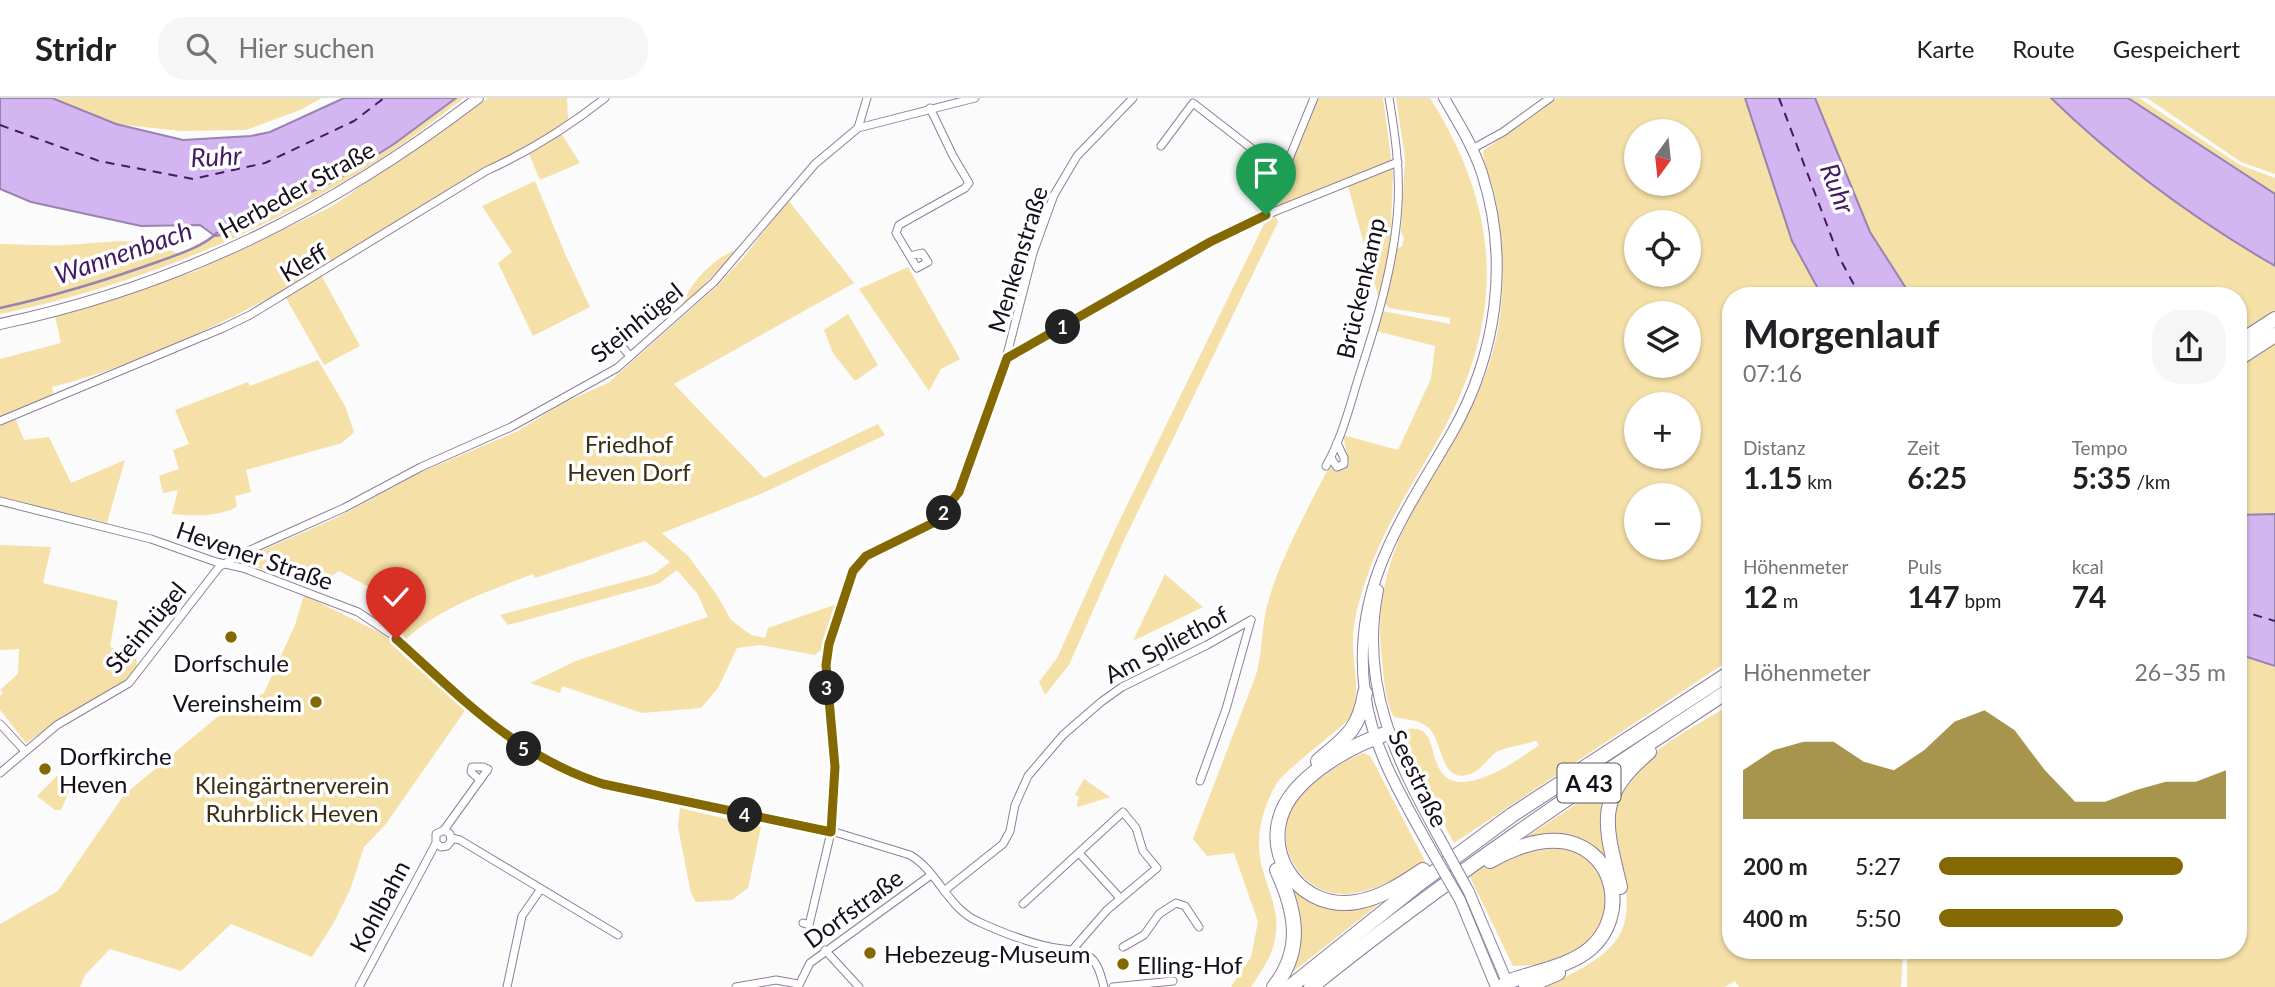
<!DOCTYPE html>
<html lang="de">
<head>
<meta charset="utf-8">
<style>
  body { margin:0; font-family:Lato,sans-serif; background:#f6f6f6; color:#202124; height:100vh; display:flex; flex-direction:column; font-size:26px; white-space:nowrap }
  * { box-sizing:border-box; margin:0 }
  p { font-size:23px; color:#757577 }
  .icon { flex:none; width:38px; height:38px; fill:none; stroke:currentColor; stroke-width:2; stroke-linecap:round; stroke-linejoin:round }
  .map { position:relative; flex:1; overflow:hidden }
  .side { position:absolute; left:1722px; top:189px; width:525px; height:672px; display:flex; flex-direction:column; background:#fff; border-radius:28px; box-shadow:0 2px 5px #0004 }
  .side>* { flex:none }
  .needle { width:46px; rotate:195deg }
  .controls { position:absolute; left:1624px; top:21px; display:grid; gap:14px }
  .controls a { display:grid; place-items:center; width:77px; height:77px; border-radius:50%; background:#fff; box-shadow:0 2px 5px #0004; font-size:35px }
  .pin { position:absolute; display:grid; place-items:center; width:60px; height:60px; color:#fff; margin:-72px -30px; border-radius:50% 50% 50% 0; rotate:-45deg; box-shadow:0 0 7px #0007 }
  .pin .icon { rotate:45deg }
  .km { position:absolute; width:35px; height:35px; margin:-18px; border-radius:50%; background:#222; color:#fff; font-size:19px; line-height:35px; text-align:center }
  .round { display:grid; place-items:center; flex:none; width:74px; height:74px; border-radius:28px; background:#f6f6f6 }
  .head { display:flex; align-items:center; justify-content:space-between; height:119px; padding:0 21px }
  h1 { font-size:38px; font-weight:700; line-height:52px }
  .stats { display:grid; grid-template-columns:repeat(3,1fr); gap:10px; height:119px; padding:7px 21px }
  .stats div { display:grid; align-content:center }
  .stats b { font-size:30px; font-weight:700 }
  .stats small { font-size:19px; font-weight:400 }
  .stats p { font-size:19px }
  .chart { height:196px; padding:14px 21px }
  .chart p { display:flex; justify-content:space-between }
  .chart svg { width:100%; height:126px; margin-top:7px; fill:#846902; opacity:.7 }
  ul { padding:0 21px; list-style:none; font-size:23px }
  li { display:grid; grid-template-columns:112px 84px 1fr; align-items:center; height:52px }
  li i { height:18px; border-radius:9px; background:#846902 }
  header { display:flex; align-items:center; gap:42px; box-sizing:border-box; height:98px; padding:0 35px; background:#fff; border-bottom:2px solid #e0e0e0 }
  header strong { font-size:33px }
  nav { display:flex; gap:38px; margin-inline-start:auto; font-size:24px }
  .search { width:490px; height:63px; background:#f6f6f6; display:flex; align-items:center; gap:18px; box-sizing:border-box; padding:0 24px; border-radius:28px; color:#757577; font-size:26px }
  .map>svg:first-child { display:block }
</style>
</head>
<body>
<header>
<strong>Stridr</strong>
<div class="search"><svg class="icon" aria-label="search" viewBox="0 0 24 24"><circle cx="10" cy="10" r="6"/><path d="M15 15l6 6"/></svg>Hier suchen</div>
<nav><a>Karte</a><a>Route</a><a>Gespeichert</a></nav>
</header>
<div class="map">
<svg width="2275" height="889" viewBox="0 0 2275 889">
  <rect width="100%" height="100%" fill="#fbfbfb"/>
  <g fill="#f5e0a7" fill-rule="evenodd">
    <polygon points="53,0 322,0 300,12 246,32 181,33 116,26"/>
    <path d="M 456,0 L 464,0 C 437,20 410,42 382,60 C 266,134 135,188 0,216 L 0,146 C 22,146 44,148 66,147 C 110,145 136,136 179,156 L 338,81 L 394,46 Z"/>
    <path d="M 488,0 L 567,0 L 568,23 L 559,32 L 580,65 L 540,82 L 526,49 L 484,70 L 319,173 L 360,248 L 324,267 L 282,193 C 210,232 132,269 52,289 L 54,298 L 0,319 L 0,261 L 61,245 L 55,218 L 196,173 L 331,109 Z"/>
    <polygon points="1319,0 1383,0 1393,75 1390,156 1378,198 1346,80 1275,110 1273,104"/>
    <path d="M 1396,0 L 1430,0 C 1500,111 1506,214 1444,331 C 1417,380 1386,424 1368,476 C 1361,496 1354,517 1353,538 C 1352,567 1363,596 1349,621 C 1335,635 1284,673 1277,685 C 1261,712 1254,743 1263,773 C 1270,797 1280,816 1275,841 C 1272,859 1261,874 1251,889 L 1231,889 L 1251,859 L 1258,824 L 1234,755 L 1207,758 L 1193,741 L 1256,577 C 1263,553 1261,532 1267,508 C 1278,465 1308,410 1329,369 L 1342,372 L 1349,366 L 1343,337 L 1398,352 L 1431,281 L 1435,248 L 1376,233 L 1382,213 L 1450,226 L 1450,220 L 1389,210 L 1383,204 L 1396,151 L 1402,148 L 1404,140 L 1401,134 L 1405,60 Z"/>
    <path d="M 1556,0 L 1745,0 L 1792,143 L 1822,198 L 1731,198 L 1731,561 L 1454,745 L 1398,641 L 1400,633 C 1437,621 1428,657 1442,675 C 1463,702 1520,661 1539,647 L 1536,643 C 1527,646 1501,650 1495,655 C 1486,662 1482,672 1470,676 C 1440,687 1443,643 1429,630 C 1418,621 1407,622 1394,619 C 1385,604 1384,580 1382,562 C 1365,422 1471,361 1497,237 C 1506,191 1503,145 1495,99 C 1492,84 1484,68 1483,53 ZM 1636,33 L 1689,33 L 1689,86 L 1636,86 ZM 1636,124 L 1689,124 L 1689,177 L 1636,177 ZM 1636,215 L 1689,215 L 1689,268 L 1636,268 ZM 1636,306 L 1689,306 L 1689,359 L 1636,359 ZM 1636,397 L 1689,397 L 1689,450 L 1636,450 Z"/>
    <path d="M 1815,0 L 2051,0 C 2118,66 2194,121 2275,168 L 2275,416 L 2238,417 L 2238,198 L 1911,198 L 1870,134 Z"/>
    <polygon points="2128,0 2139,0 2240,67 2275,80 2275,96"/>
    <polygon points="2147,0 2275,0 2275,76 2241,64"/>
    <polygon points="535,83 566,158 590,209 533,238 498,165 512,154 482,108"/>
    <path d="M 788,102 L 854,185 L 674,286 L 764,380 L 878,326 L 885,337 L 763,395 L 662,435 L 689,459 L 717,497 L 731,522 L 751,537 L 765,540 L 768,530 L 837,506 L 826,547 L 815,557 L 760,547 L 737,550 L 718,590 L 701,610 L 642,615 L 562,588 L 560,595 L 530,585 L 576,563 L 708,519 L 697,495 L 677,472 L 658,486 L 508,527 L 500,517 L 654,476 L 670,464 L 645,443 L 535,480 L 533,476 C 489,493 440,509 405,542 L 392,501 L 339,473 L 314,490 L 253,468 L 250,462 L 252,457 L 336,420 L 419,375 L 518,333 L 561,306 L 608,285 L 717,188 L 744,159 Z"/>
    <polygon points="1275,117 1278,124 1125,440 1069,567 1045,597 1039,584 1057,560 1114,434 1267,120"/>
    <path d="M 740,150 L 681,210 C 690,184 713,160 740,150 Z"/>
    <polygon points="908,169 960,261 941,271 929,293 859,191"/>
    <polygon points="848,216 878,267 855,283 833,255 824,232"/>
    <path d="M 318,262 L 345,308 L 354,334 L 342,345 L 246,372 L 251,394 L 235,398 L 237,409 C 216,419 195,418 172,416 L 178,392 L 163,395 L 159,378 L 179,371 L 173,352 L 189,346 L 175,312 L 248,284 L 250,288 Z"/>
    <polygon points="15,320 24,342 49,339 71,385 125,362 107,425 0,399 0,326"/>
    <path d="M 0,447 L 51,449 L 43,485 L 118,503 L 110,549 C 116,551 126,552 131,555 C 160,577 74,612 62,619 C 50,627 39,637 26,645 L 0,612 L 0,598 L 3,595 L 0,592 L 18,576 L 19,551 L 0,552 Z"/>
    <polygon points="1165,476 1203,509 1133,543"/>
    <polygon points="304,497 383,536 466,611 386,726 364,749 350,792 333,826 312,859 231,826 181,873 110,851 85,877 80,889 0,889 0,826 58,793 124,697 216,620 264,595 295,527"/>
    <polygon points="2238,556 2275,568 2275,889 1907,889 1907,852 2238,852"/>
    <path d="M 1731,606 L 1731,852 L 1903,852 L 1901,889 L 1739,889 L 1735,883 L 1725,889 L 1545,889 C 1608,858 1642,843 1620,765 C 1614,745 1610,723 1618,702 C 1636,655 1691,632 1731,606 Z"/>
    <path d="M 1363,655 L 1370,658 L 1376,669 L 1426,765 C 1401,778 1375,794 1346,796 C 1303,798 1271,749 1292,710 C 1302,691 1343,662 1363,655 Z"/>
    <polygon points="1624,674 1613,695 1621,808 1610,839 1589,860 1589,852 1614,809 1591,755 1522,742"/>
    <polygon points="58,677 69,693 61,712 55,712 37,698"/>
    <polygon points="1084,681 1110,699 1078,709 1077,706 1079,699 1075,697"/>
    <polygon points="680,710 761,729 748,790 732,802 696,804 691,795 678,729"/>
    <path d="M 1575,748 L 1603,772 L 1608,822 L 1573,859 L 1537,867 L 1513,868 L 1469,777 C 1506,751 1531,750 1575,748 Z"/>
    <polygon points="1284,772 1314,801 1393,795 1285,880 1290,870"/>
  </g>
  <g fill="#d2b5f1" stroke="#9983b0" stroke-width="2">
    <polygon points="0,0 52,0 116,26 183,42 251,38 270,34 344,0 456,0 394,46 338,81 222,137 215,138 200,127 141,128 31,104 0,91"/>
    <polygon points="1745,0 1815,0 1870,134 1911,198 1822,198 1792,143"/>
    <path d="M 2051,0 L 2128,0 L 2275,96 L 2275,168 C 2194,121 2118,65 2051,0 Z"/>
    <polygon points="2275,416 2275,568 2238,556 2238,417"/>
  </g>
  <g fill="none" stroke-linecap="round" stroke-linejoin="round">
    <path stroke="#9983b0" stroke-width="2.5" d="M 0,210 C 55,198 107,182 160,163 C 179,156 202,149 217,135"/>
    <g stroke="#421b60" stroke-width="2" stroke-dasharray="9 7" stroke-linecap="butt">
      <polyline points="1779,0 1839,159 1860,198"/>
      <polyline points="0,27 99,63 193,81 265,65 354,23 384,0"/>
      <polyline points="2238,512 2275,523"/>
    </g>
    <defs>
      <g id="minor">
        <polyline points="858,30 867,0"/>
        <polyline points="1161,48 1193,5 1282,74"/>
        <polyline points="1472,51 1503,34 1550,0"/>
        <polyline points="1266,117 1314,0"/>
        <polyline points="910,158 922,155 928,164 917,170 896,135 899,127 965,90 969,85 953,58 930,10"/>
        <polyline points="618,244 630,258"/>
        <polyline points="1007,260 1210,144 1266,117 1398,64"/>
        <path d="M 0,323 L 223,230 L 250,217 L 486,73 C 530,53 567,30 605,0"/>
        <polyline points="1331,360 1337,369 1344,366 1344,360 1337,345"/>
        <path d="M 1326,368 C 1342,340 1350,307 1359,278 C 1377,223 1395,164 1398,106 C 1400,70 1395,36 1389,0"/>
        <path d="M 0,403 L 151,441 L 216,464 L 243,470 L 358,514 L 391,536 L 497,632 L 545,663 L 580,679 L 796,728 L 838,735 L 910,757 C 938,773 948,811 979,824 C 1001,834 1027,844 1050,849 C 1063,852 1075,850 1087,857 C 1098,863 1101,878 1104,889"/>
        <polyline points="0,626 25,653"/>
        <polyline points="0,675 57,627 129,585 219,469 239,457 344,410 421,369 511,329 617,270 714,184 815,66 858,30 975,0"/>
        <polyline points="480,682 471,674 472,669 484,669 487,673"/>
        <polyline points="1200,683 1226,611 1251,522"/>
        <polyline points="444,732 488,671"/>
        <polyline points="451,740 460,742 618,837"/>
        <polyline points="1079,755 1120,800"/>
        <polyline points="944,793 1003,746 1010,733 1015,707 1028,678 1063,637 1101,604 1122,589 1207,547 1251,522"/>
        <polyline points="1023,806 1123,714 1136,730 1143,753 1157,770 1107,812 1073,851"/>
        <polyline points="803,825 809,827 831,734 835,691 827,555 853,473 865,458 935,424 959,394 978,334 1000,284 1033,155 1054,97 1077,58 1133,0"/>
        <polyline points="1123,849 1144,837 1159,816 1176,805 1185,808 1199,829"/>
        <polyline points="825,852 859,889"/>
        <polyline points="359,889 436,745 436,736 444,732 450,736 451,743 447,748 441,749 436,745"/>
        <polyline points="507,889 522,818 540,792"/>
        <polyline points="736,889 776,882 798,886"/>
        <polyline points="798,889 810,865 931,777"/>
        <polyline points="1113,889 1173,883"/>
      </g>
      <g id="secondary">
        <path d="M 0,226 C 180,188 333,111 478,0"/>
        <path d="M 1378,492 C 1359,586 1396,662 1440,741"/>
        <path d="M 1430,750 C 1403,701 1372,651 1365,595 C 1351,489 1402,421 1452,335 C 1497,256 1510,162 1482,75 C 1473,48 1458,24 1444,0"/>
        <polyline points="1469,794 1507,884"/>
        <polyline points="1460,802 1496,889"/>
      </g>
      <g id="motorway">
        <polyline points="2238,245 2275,221"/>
        <polyline points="2238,261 2275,237"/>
        <path d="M 1388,635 C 1353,646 1298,677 1283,712 C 1262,761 1304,813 1356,804 C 1381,800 1402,786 1423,772"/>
        <path d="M 1318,663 C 1346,639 1359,632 1365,595"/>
        <path d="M 1490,763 C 1513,750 1541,739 1567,744 C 1617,755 1627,818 1591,850 C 1569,869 1534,874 1507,884 L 1502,889"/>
        <path d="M 1620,789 C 1605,726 1594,700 1649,654"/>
        <path d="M 1274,889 C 1304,851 1296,813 1277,772"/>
        <polyline points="1290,889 1421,784 1512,717 1731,574"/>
        <path d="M 1311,889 C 1445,781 1587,686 1731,591"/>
        <polyline points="1526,889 1558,875"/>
      </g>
    </defs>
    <use href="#minor" stroke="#8d7e9d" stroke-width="9"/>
    <use href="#secondary" stroke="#8d7e9d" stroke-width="12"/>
    <use href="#motorway" stroke="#8d7e9d" stroke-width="16"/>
    <use href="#minor" stroke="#fff" stroke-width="7"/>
    <use href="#secondary" stroke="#fff" stroke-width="10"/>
    <use href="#motorway" stroke="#fff" stroke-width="14"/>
    <defs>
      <g id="secondary-bridge">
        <polyline points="1440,741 1469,794"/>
        <polyline points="1430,750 1460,802"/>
      </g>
    </defs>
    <use href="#secondary-bridge" stroke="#8d7e9d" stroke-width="12" stroke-linecap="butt"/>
    <use href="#secondary-bridge" stroke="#fff" stroke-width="10"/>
  </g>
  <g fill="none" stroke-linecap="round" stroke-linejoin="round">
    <defs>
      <path id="route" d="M 396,541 C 462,600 515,658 603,686 L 831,734 L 835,669 L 826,567 L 829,546 L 853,473 L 866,458 L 935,424 L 959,394 L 1007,260 L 1210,144 L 1266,117"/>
    </defs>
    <use href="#route" stroke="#fff" stroke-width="14"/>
    <use href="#route" stroke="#846902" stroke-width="9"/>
  </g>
  <g fill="#846902" stroke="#fff" stroke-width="2.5">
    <circle cx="231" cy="539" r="7"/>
    <circle cx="316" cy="604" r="7"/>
    <circle cx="45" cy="671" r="7"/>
    <circle cx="870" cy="855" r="7"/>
    <circle cx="1123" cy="866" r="7"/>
  </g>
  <g text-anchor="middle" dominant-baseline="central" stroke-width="7" stroke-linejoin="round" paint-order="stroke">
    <rect fill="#fff" stroke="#5a575f" stroke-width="2" x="1557.5" y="665.5" width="63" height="39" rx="5"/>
    <g font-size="23" font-weight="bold" fill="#140f1a">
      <text x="1589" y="685">A 43</text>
    </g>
    <g font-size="24" fill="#140f1a" stroke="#fff">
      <text transform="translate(296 91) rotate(-29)">Herbeder Straße</text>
      <text transform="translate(1017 161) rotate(-73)">Menkenstraße</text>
      <text transform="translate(303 164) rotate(-31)">Kleff</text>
      <text transform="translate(1360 190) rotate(-77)">Brückenkamp</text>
      <text transform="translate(636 224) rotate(-39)">Steinhügel</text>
      <text transform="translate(255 457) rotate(19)">Hevener Straße</text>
      <text transform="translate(145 529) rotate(-50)">Steinhügel</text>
      <text transform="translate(1166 546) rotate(-28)">Am Spliethof</text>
      <text transform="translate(1419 680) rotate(64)">Seestraße</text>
      <text transform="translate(379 808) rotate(-62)">Kohlbahn</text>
      <text transform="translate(853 810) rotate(-36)">Dorfstraße</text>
    </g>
    <g font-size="24" fill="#392f12" stroke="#fff">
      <text x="629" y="345">Friedhof<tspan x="629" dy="28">Heven Dorf</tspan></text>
      <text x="292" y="686">Kleingärtnerverein<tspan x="292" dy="28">Ruhrblick Heven</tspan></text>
    </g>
    <g font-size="24" fill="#140f1a" stroke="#fff" text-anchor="start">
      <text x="231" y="564" text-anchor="middle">Dorfschule</text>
      <text x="302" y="604" text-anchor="end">Vereinsheim</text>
      <text x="59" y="657">Dorfkirche<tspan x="59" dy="28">Heven</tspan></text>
      <text x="884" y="855">Hebezeug-Museum</text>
      <text x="1137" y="866">Elling-Hof</text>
    </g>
    <g font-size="26" font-style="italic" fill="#421b60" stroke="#fff">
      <text transform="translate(216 58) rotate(-3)">Ruhr</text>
      <text transform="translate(1838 90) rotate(69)">Ruhr</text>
      <text transform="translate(123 154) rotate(-19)">Wannenbach</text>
    </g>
  </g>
</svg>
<div class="controls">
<a><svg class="needle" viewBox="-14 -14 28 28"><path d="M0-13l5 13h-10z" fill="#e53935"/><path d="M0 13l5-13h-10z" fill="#757577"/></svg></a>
<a><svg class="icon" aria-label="locate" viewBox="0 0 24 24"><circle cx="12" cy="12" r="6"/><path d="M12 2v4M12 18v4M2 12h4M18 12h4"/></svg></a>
<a><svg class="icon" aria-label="layers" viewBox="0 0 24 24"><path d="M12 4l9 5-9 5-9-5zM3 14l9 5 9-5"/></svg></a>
<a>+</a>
<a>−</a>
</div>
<div class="pin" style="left:1266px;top:117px;background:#1e9e55"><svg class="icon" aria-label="arrive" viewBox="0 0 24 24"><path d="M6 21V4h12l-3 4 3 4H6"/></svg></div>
<div class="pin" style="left:396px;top:541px;background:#d93025"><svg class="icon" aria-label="check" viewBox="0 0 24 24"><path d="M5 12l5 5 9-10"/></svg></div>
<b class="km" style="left:1063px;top:229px">1</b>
<b class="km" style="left:944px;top:415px">2</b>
<b class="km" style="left:827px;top:590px">3</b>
<b class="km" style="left:745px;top:717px">4</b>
<b class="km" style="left:524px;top:651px">5</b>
<section class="side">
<div class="head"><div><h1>Morgenlauf</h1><p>07:16</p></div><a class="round"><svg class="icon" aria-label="share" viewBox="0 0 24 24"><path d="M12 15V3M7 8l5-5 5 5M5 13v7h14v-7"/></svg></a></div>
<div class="stats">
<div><p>Distanz</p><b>1.15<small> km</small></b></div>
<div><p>Zeit</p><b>6:25</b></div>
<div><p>Tempo</p><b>5:35<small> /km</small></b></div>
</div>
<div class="stats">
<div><p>Höhenmeter</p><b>12<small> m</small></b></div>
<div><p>Puls</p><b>147<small> bpm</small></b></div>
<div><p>kcal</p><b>74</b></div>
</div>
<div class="chart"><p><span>Höhenmeter</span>26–35 m</p>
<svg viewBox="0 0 160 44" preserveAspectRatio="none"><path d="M0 44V27L10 20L20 17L30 17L40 24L50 27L60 20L70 10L80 6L90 13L100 27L110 38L120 38L130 34L140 31L150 31L160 27V44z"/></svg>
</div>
<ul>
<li><b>200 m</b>5:27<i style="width:85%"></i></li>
<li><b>400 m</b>5:50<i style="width:64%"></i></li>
</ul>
</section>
</div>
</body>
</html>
